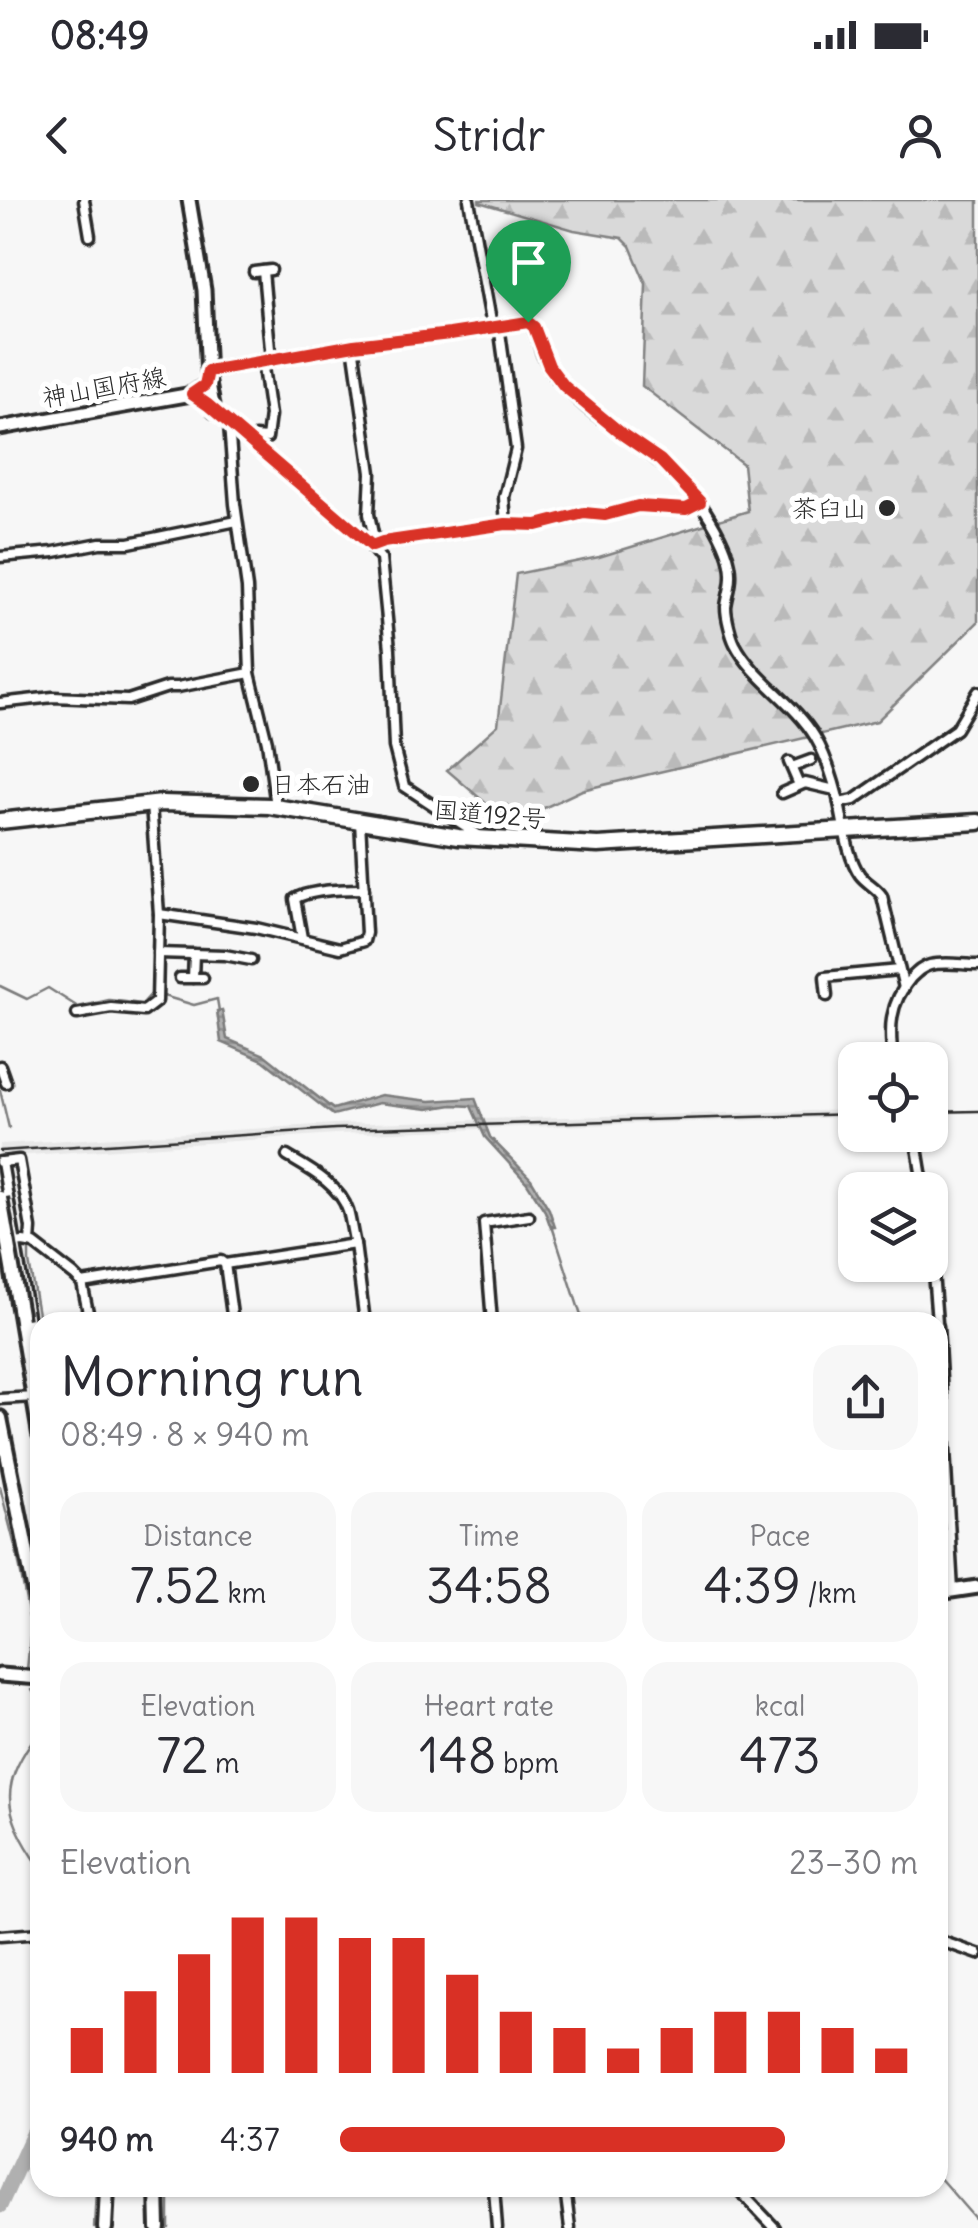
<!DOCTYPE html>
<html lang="en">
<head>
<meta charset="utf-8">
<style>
  body { margin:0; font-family:Delius,"Klee One",sans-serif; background:#f7f7f7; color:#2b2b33; height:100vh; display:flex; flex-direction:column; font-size:38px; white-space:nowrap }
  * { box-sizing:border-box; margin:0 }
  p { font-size:32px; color:#7c7c81 }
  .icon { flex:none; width:55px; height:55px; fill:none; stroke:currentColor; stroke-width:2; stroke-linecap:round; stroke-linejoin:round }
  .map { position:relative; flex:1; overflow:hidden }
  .details { position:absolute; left:30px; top:1112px; width:918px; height:885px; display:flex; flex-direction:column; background:#fff; border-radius:30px; box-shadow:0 2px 8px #0004 }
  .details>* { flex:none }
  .buttons { position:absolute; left:838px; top:842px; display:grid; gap:20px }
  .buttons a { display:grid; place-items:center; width:110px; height:110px; border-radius:20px; background:#fff; box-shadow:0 2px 8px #0004; font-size:50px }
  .pin { position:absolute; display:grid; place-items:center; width:85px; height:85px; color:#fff; margin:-102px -42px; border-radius:50% 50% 50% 0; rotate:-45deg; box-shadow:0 0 10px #0007 }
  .pin .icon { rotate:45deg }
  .round { display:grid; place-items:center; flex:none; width:105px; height:105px; border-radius:30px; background:#f7f7f7 }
  .summary { display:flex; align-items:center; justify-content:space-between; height:170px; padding:0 30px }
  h1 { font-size:55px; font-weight:600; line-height:75px }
  .stats { display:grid; grid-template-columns:repeat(3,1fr); gap:15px; height:170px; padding:10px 30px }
  .stats div { display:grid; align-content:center; border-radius:25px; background:#f7f7f7; text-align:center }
  .stats b { font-size:50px; font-weight:600 }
  .stats small { font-size:28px; font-weight:400 }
  .stats p { font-size:28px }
  .chart { height:280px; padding:20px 30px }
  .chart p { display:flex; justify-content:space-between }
  .chart svg { width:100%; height:180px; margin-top:10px; stroke:#d93025; stroke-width:6 }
  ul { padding:0 30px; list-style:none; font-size:32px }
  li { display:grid; grid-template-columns:160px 120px 1fr; align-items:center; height:75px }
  li i { height:25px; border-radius:12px; background:#d93025 }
  .status { display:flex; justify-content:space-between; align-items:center; height:70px; padding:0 50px; background:#fff; direction:ltr }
  .status svg { height:28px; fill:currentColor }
  header { display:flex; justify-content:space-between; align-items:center; height:130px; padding:0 30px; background:#fff; font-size:45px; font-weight:600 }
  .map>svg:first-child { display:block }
</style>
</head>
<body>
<div class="status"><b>08:49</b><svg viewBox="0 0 49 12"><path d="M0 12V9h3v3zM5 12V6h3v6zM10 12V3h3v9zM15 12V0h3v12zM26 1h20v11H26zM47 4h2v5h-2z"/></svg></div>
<header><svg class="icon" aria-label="back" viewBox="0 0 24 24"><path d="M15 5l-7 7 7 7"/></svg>Stridr<svg class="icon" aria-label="person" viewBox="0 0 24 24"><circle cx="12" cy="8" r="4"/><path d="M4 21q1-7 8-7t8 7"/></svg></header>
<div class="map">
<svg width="978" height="2028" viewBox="0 0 978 2028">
  <defs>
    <pattern id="forest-firs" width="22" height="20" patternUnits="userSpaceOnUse" patternTransform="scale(2.5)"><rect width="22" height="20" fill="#d9d9d9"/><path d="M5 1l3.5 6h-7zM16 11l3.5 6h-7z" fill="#bababa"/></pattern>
    <pattern id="water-rules" width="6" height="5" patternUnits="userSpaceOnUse" patternTransform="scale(2.5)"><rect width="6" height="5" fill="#b0b0b0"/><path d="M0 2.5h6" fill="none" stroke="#8f8f8f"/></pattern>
  </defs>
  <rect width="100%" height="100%" fill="#f7f7f7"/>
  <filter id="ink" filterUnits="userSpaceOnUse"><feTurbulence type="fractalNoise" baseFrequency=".01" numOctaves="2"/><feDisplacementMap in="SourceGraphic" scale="20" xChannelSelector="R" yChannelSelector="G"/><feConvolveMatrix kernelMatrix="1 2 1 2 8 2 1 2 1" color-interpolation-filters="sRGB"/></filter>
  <g filter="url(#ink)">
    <g fill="#e8e8e8">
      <polygon points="855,910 855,917 486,928 483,919"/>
      <polygon points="477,920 481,929 335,934 0,957 0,944 334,924"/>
    </g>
    <polygon fill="url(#forest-firs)" stroke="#828282" stroke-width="2.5" points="479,0 978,0 978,422 877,521 582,590 510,624 447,570 498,525 516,374 599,357 748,311 743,264 642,186 646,84 630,46 622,38 574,30 479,2"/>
    <polygon fill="url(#water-rules)" stroke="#7b7b7b" stroke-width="2.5" points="222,810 227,839 265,855 333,909 381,895 430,901 475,898 490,937 531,979 549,1009 555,1027 551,1028 545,1011 527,983 485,937 471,906 452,905 428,909 379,903 333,915 263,860 221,842 217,811"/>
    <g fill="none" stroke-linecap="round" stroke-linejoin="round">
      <g stroke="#7b7b7b" stroke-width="2.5">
        <polyline points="0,786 27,799 48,788 78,807 109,800 142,804 152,793"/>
        <polyline points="160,795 194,805 217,799 219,811"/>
        <polyline points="0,890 9,928"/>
        <polyline points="15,965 27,1029"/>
        <polyline points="552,1026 583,1122"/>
        <polyline points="29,1049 29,1062 40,1126"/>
        <polyline points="0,1287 18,1358 31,1428 27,1470"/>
        <polyline points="32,1490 40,1502"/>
        <path d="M 40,1530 C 0,1583 0,1610 40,1667"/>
        <polyline points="33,1934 40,1911"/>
        <polyline points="938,1976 978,2022"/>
        <polyline points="94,2028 96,1988"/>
        <polyline points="169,2028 169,1988"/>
      </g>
      <polyline stroke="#b0b0b0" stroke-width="15" points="0,2006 33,1934"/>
      <defs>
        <g id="street">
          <polyline points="84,0 90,36"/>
          <polyline points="469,0 492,126"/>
          <polyline points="263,71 271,160"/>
          <polyline points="254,72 271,70"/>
          <polyline points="499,125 516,249 504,297 506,324"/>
          <polyline points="353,145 371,273 369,314 374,339 372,346"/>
          <path d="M 208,171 L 353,145 L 450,134 L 528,121 C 537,131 538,144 543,156 C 548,167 556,179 565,187 C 612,237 675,257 711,320 C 720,335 732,359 731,377 C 731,388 727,397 726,407 C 726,417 731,436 735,444 C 753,479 794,502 815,537 C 825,554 832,575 837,594 C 843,617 846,656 860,675 C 866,683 876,687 882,696 L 904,788"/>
          <polyline points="214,211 365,339 381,359 390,449 394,547 404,586 480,636"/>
          <polyline points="229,224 235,304 247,388 250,473 267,542 276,606"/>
          <polyline points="250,242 255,237 267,238 270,215 262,161"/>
          <polyline points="372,346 383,342 506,324 537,325 584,313 605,315 638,306 686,309 700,302"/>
          <polyline points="0,357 54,352 100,343 129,343 237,321"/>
          <polyline points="0,503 53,497 128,500 168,487 178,487 250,473"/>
          <polyline points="789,562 799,585"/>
          <polyline points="792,567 811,560"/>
          <polyline points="782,593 805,583 835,590"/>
          <polyline points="839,603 854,600 956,529 978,492"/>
          <polyline points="159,714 256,728 340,748 364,741 366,733 360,621"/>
          <path d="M 302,738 L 295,699 C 308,690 346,689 364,689"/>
          <polyline points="158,753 225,755 251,760"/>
          <polyline points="180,778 203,778"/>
          <polyline points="193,778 194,754"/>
          <polyline points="827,796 825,777 899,770"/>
          <polyline points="77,814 111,808 144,811 157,801 159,714 151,604"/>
          <path d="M 893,860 C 889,828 889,804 911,778 C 917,772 922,767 930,765 C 945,761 963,765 978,765"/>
          <polyline points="0,866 6,883"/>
          <polyline points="915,935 924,990"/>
          <path d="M 287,956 C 309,969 340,985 348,1011 C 351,1021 352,1033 355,1044"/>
          <polyline points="0,962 2,962 38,1175 36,1187"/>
          <polyline points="2,962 19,960 31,1028 30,1043"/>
          <polyline points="930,1035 937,1122"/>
          <polyline points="0,1045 23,1042 34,1044 74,1075 82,1083 90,1122"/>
          <polyline points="225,1064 233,1122"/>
          <polyline points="82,1083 221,1061 225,1064 355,1044 365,1122"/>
          <polyline points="492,1122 484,1023 529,1016"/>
          <polyline points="938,1126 953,1391"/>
          <polyline points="0,1199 35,1197"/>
          <polyline points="0,1736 40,1733"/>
          <polyline points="938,1740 978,1754"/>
          <polyline points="494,1988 497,2028"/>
          <polyline points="565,1988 570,2028"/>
          <polyline points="737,1988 775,2028"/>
        </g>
        <g id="secondary">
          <polyline points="208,178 214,211"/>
          <polyline points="0,228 192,194 205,185 208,178 204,90 189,0"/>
          <polyline points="938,1393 978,1387"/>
          <polyline points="0,1475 40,1478"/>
        </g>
        <g id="primary">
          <polyline points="21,1120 40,1234"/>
          <polyline points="0,1218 40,1418"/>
          <polyline points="157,1988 158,2028"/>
          <polyline points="105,2028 107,1988"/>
        </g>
        <polyline id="highway" points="0,621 162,603 269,606 458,637 598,645 978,622"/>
      </defs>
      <use href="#street" stroke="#2b2b2b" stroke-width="15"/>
      <use href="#secondary" stroke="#2b2b2b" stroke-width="19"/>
      <use href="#primary" stroke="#2b2b2b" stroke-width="20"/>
      <use href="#highway" stroke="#2b2b2b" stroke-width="21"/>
      <use href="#street" stroke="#fff" stroke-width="8"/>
      <use href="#secondary" stroke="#fff" stroke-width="11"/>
      <use href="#primary" stroke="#fff" stroke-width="12"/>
      <use href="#highway" stroke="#fff" stroke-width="14"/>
      <g stroke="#2b2b2b" stroke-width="2.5">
        <polyline points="930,912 978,911"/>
        <polyline points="0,951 335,929 855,914"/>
      </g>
      <defs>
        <polyline id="primary-bridge" points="0,998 21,1120"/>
      </defs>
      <use href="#primary-bridge" stroke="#2b2b2b" stroke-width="20" stroke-linecap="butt"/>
      <use href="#primary-bridge" stroke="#fff" stroke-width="12"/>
    </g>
  </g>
  <g fill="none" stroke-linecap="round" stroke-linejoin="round" filter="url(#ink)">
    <defs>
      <polygon id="route" points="528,122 534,127 549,166 564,186 622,234 660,260 700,302 686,309 638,306 605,315 584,313 537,325 506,324 383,342 372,346 208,205 192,194 205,185 208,171 354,145 450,134"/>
    </defs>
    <use href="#route" stroke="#fff" stroke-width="20"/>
    <use href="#route" stroke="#d93025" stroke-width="12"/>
  </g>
  <g fill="#2b2b2b" stroke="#fff" stroke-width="4">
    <circle cx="887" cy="308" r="10"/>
    <circle cx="251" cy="584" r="10"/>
  </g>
  <g text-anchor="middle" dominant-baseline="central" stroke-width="10" stroke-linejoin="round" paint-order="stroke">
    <g font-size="25" fill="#2b2b2b" stroke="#fff">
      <text transform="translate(104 187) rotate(-10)">神山国府線</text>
      <text transform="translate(490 614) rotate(5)">国道192号</text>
    </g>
    <g font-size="25" fill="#2b2b2b" stroke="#fff" text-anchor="end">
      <text x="867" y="308">茶臼山</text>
      <text x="271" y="584" text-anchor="start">日本石油</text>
    </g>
  </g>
</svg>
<div class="buttons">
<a><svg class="icon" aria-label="locate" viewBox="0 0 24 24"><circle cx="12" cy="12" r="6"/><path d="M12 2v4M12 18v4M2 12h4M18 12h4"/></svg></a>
<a><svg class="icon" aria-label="layers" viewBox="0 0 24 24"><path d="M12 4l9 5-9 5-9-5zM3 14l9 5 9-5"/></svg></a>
</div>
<div class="pin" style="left:528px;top:122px;background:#1e9e55"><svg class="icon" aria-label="arrive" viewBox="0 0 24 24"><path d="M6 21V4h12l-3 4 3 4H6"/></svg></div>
<section class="details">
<div class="summary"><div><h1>Morning run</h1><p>08:49 · 8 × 940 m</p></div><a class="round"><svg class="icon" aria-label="share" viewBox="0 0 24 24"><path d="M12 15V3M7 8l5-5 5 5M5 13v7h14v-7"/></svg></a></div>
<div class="stats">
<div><p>Distance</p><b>7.52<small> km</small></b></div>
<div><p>Time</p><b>34:58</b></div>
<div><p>Pace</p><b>4:39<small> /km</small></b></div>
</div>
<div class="stats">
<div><p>Elevation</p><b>72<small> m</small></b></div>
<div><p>Heart rate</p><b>148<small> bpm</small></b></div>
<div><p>kcal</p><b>473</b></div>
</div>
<div class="chart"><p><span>Elevation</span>23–30 m</p>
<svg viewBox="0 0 160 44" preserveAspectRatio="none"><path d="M5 44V33M15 44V24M25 44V15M35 44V6M45 44V6M55 44V11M65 44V11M75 44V20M85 44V29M95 44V33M105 44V38M115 44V33M125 44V29M135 44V29M145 44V33M155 44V38"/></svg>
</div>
<ul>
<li><b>940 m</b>4:37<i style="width:77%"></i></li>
</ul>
</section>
</div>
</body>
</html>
